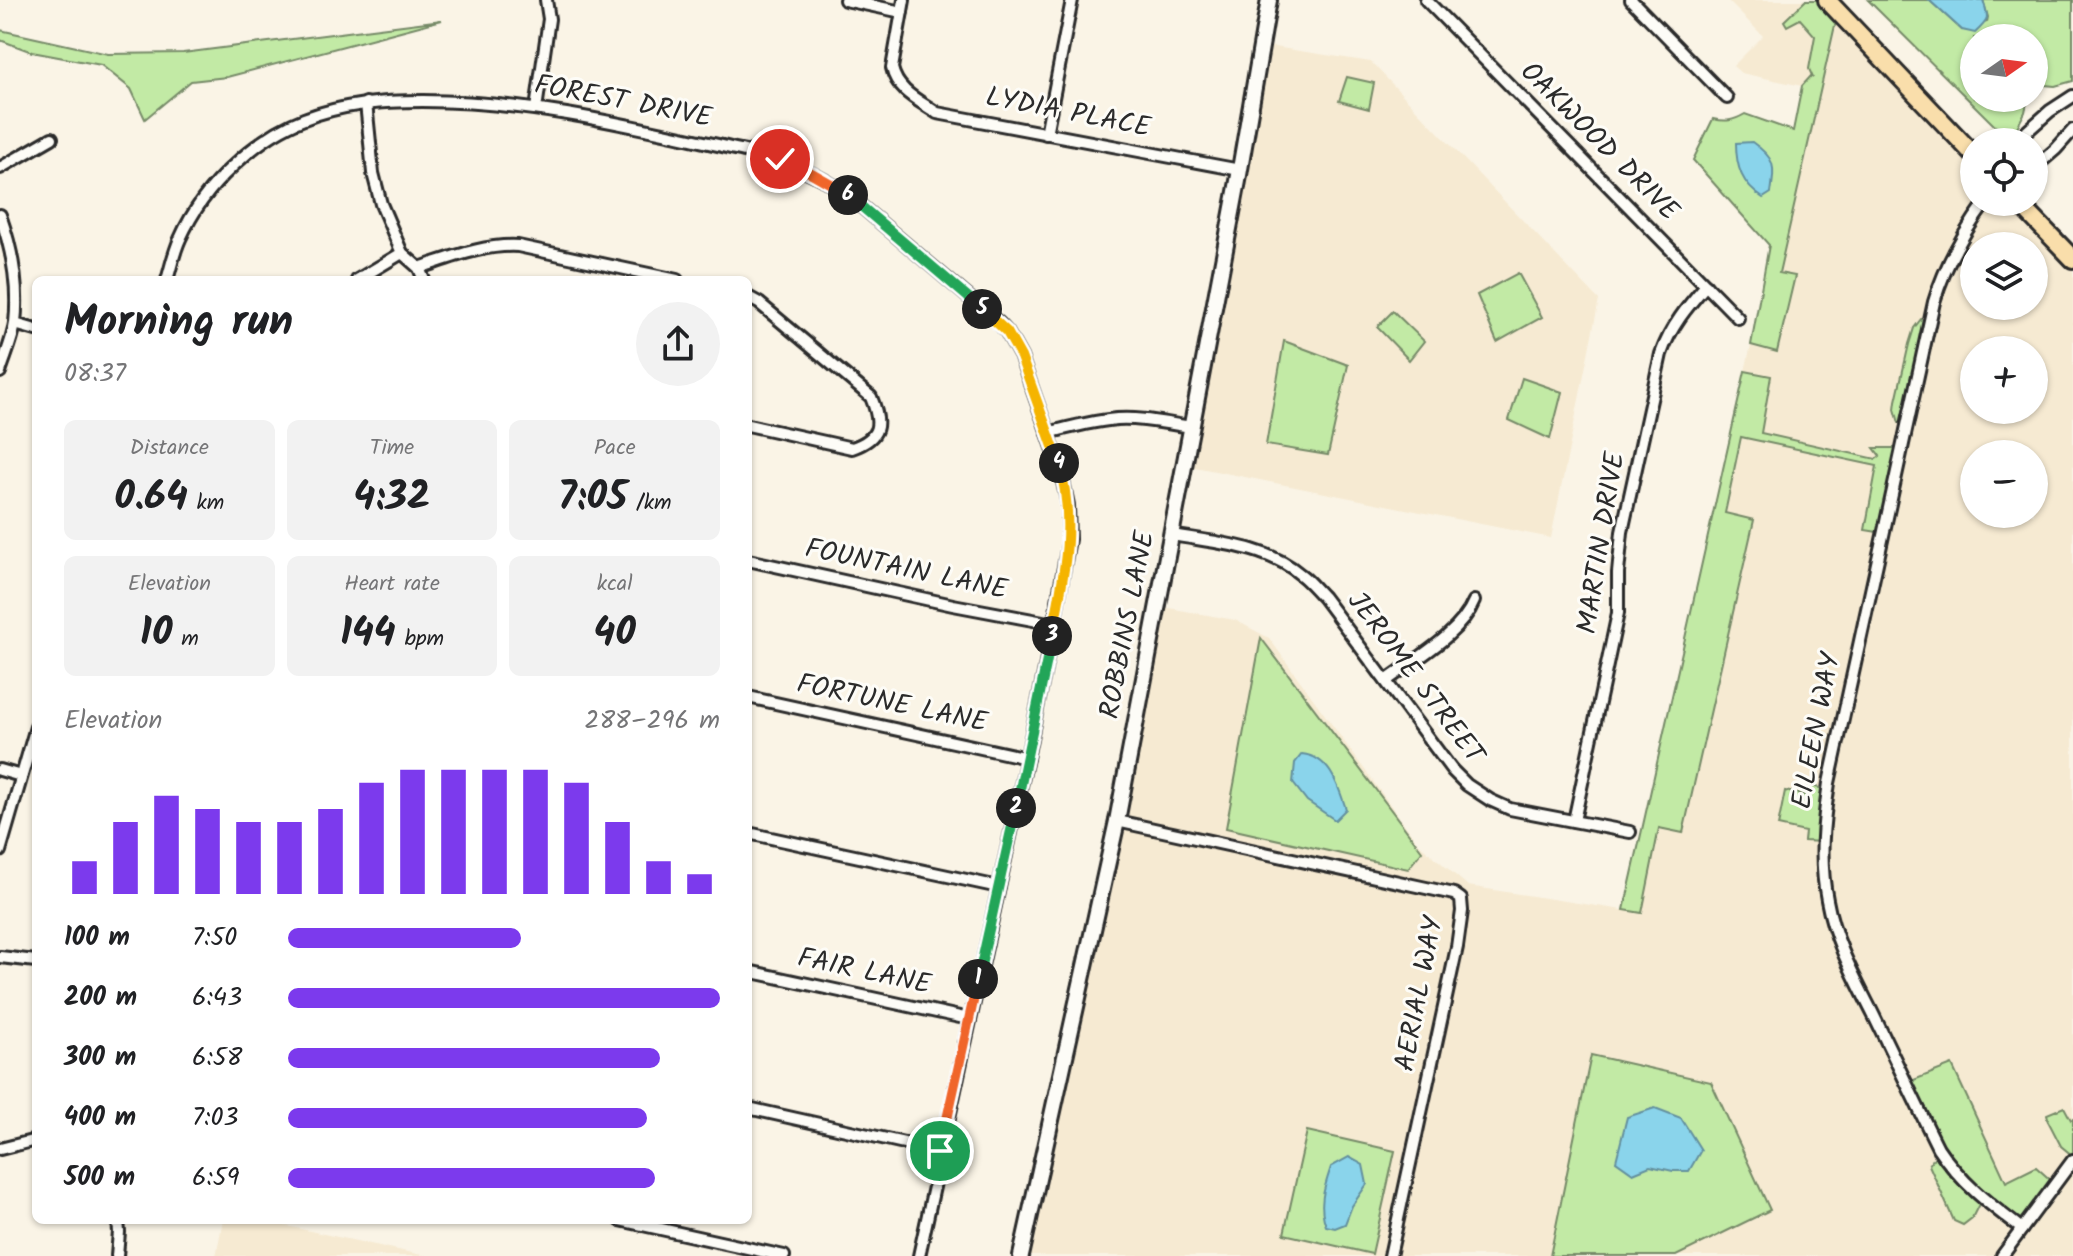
<!DOCTYPE html>
<html lang="en">
<head>
<meta charset="utf-8">
<style>
  body { margin:0; font-family:Kalam,sans-serif; background:#f2f2f2; color:#202124; height:100vh; display:flex; flex-direction:column; font-size:30px; white-space:nowrap }
  * { box-sizing:border-box; margin:0 }
  p { font-size:26px; color:#757577 }
  .icon { flex:none; width:44px; height:44px; fill:none; stroke:currentColor; stroke-width:2; stroke-linecap:round; stroke-linejoin:round }
  .map { position:relative; flex:1; overflow:hidden }
  .drawer { position:absolute; left:32px; top:276px; width:720px; height:948px; display:flex; flex-direction:column; background:#fff; border-radius:12px; box-shadow:0 2px 6px #0004 }
  .drawer>* { flex:none }
  .needle { width:52px; rotate:76deg }
  .buttons { position:absolute; left:1960px; top:24px; display:grid; gap:16px }
  .buttons a { display:grid; place-items:center; width:88px; height:88px; border-radius:50%; background:#fff; box-shadow:0 2px 6px #0004; font-size:40px }
  .pin { position:absolute; display:grid; place-items:center; width:68px; height:68px; color:#fff; margin:-34px; border:4px solid #fff; border-radius:50%; box-shadow:0 2px 8px #0007 }
  .km { position:absolute; width:40px; height:40px; margin:-20px; border-radius:50%; background:#222; color:#fff; font-size:22px; line-height:40px; text-align:center }
  .round { display:grid; place-items:center; flex:none; width:84px; height:84px; border-radius:42px; background:#f2f2f2 }
  .head { display:flex; align-items:center; justify-content:space-between; height:136px; padding:0 32px }
  h1 { font-size:44px; font-weight:600; line-height:60px }
  .figures { display:grid; grid-template-columns:repeat(3,1fr); gap:12px; height:136px; padding:8px 32px }
  .figures div { display:grid; align-content:center; border-radius:12px; background:#f2f2f2; text-align:center }
  .figures b { font-size:40px; font-weight:600 }
  .figures small { font-size:22px; font-weight:400 }
  .figures p { font-size:22px }
  .chart { height:224px; padding:16px 32px }
  .chart p { display:flex; justify-content:space-between }
  .chart svg { width:100%; height:144px; margin-top:8px; stroke:#7c3aed; stroke-width:6 }
  ul { padding:0 32px; list-style:none; font-size:26px }
  li { display:grid; grid-template-columns:128px 96px 1fr; align-items:center; height:60px }
  li i { height:20px; border-radius:10px; background:#7c3aed }
  .map>svg:first-child { display:block }
</style>
</head>
<body>
<div class="map">
<svg width="2073" height="1256" viewBox="0 0 2073 1256">
  <rect width="100%" height="100%" fill="#faf4e6"/>
  <filter id="ink" filterUnits="userSpaceOnUse"><feTurbulence type="fractalNoise" baseFrequency=".0125" numOctaves="2"/><feDisplacementMap in="SourceGraphic" scale="16" xChannelSelector="R" yChannelSelector="G"/><feConvolveMatrix kernelMatrix="1 2 1 2 8 2 1 2 1" color-interpolation-filters="sRGB"/></filter>
  <g filter="url(#ink)">
    <g fill="#f6ead2" fill-rule="evenodd">
      <path d="M 1727,0 L 1824,0 L 1974,157 L 1974,202 L 2017,202 L 2073,261 L 2073,1256 L 1021,1256 L 1158,606 L 1235,620 L 1269,638 L 1418,843 L 1468,886 L 1642,913 L 1659,828 L 1683,833 L 1753,520 L 1725,513 L 1741,436 L 1759,440 L 1771,377 L 1745,371 L 1751,345 L 1777,351 L 1795,277 L 1779,274 L 1819,91 L 1811,77 L 1802,86 L 1741,73 L 1733,66 L 1763,36 ZM 1974,246 L 2034,246 L 2034,306 L 1974,306 ZM 1974,350 L 2034,350 L 2034,410 L 1974,410 ZM 1974,454 L 2034,454 L 2034,514 L 1974,514 Z"/>
      <polygon points="1261,45 1371,62 1599,300 1551,538 1185,465"/>
      <polygon points="223,1220 259,1220 426,1256 216,1256"/>
    </g>
    <g fill="#c2eaa5" stroke="#768a68" stroke-width="2">
      <path d="M 1806,0 L 1827,0 L 1838,12 L 1779,273 L 1795,276 L 1777,352 L 1751,345 L 1769,245 L 1693,160 L 1713,119 C 1726,122 1733,121 1745,114 L 1793,131 L 1802,86 L 1811,76 L 1813,78 L 1809,69 L 1815,36 L 1800,19 L 1787,26 L 1784,21 Z"/>
      <polygon points="1868,0 1929,0 1962,30 1987,22 1988,17 1983,0 2073,0 2073,81 2055,86 2034,84 2034,38 1974,38 1974,98 2028,98 2025,112 2012,137 1995,126"/>
      <polygon points="442,20 227,77 191,81 145,119 131,89 101,65 32,52 0,40 0,30 108,54 183,53"/>
      <polygon points="1347,77 1374,83 1369,109 1339,101"/>
      <polygon points="1518,273 1542,317 1497,342 1477,295"/>
      <polygon points="1393,311 1424,341 1409,360 1377,327"/>
      <polygon points="1921,319 1930,321 1907,426 1899,423 1895,409 1896,401 1909,344 1914,328"/>
      <polygon points="1284,341 1348,365 1328,455 1266,445"/>
      <polygon points="1745,371 1771,376 1761,433 1876,459 1880,456 1874,448 1902,448 1884,533 1865,530 1877,466 1741,437 1725,513 1754,520 1683,833 1659,828 1642,913 1624,910"/>
      <polygon points="1522,378 1562,392 1550,439 1509,420"/>
      <polygon points="1261,638 1422,851 1408,869 1226,828"/>
      <polygon points="1807,785 1828,790 1822,842 1804,841 1805,832 1778,826 1785,791 1804,795"/>
      <polygon points="1591,1055 1711,1082 1770,1210 1676,1256 1550,1256"/>
      <polygon points="1952,1065 2006,1182 2036,1167 2055,1184 2022,1229 1982,1198 1972,1218 1963,1225 1954,1221 1929,1165 1939,1150 1906,1083"/>
      <polygon points="2064,1107 2071,1120 2073,1119 2073,1156 2061,1146 2047,1119 2048,1118 2047,1114"/>
      <polygon points="1307,1131 1395,1151 1372,1254 1284,1234"/>
    </g>
    <g fill="#8ad4eb" stroke="#64909e" stroke-width="2">
      <path d="M 1929,0 L 1983,0 C 1989,19 1990,19 1975,33 L 1962,30 Z"/>
      <path d="M 1752,142 C 1776,159 1775,165 1771,193 L 1763,198 C 1742,185 1736,167 1736,143 Z"/>
      <path d="M 1302,754 C 1330,757 1338,785 1346,809 L 1335,820 L 1307,801 L 1293,783 L 1295,763 Z"/>
      <polygon points="1655,1108 1681,1118 1701,1150 1689,1171 1673,1171 1650,1166 1633,1173 1616,1161 1627,1117"/>
      <path d="M 1349,1157 L 1363,1165 L 1367,1184 L 1352,1206 L 1345,1224 L 1335,1228 L 1326,1226 C 1318,1205 1324,1188 1331,1167 Z"/>
    </g>
    <g fill="none" stroke-linecap="round" stroke-linejoin="round">
      <defs>
        <g id="street">
          <polyline points="845,0 902,12"/>
          <path d="M 904,0 L 892,68 C 897,91 918,100 937,113 L 1240,170"/>
          <polyline points="1426,0 1738,318"/>
          <polyline points="1631,0 1727,98"/>
          <polyline points="366,103 373,173 381,204 402,253 419,268 424,280"/>
          <polyline points="536,109 549,19 546,0"/>
          <polyline points="1046,134 1072,0"/>
          <polyline points="2015,142 2050,111 2073,96"/>
          <polyline points="0,168 52,138"/>
          <polyline points="2034,168 2056,149 2073,130"/>
          <path d="M 1986,202 C 1963,233 1945,265 1934,302 L 1829,783 C 1823,823 1819,860 1827,900 C 1834,940 1855,978 1873,1014 C 1895,1059 1916,1104 1938,1148 C 1961,1183 1989,1204 2022,1229"/>
          <path d="M 0,215 C 12,249 19,287 15,323 C 13,339 5,356 0,372"/>
          <path d="M 419,268 C 450,258 484,244 518,246 L 677,280"/>
          <path d="M 167,280 C 171,267 174,252 180,239 C 192,212 211,186 233,166 C 254,146 277,129 304,119 C 342,104 382,101 423,101 C 536,101 644,129 754,153 C 789,161 818,174 848,195 L 999,323 L 1007,332 L 1021,357 L 1060,467 L 1068,505 L 1069,539 L 1054,624 L 1027,758 L 919,1256"/>
          <polyline points="357,280 402,253"/>
          <path d="M 748,297 L 759,303 L 871,397 C 882,424 881,438 852,448 L 748,425"/>
          <polyline points="15,324 36,330"/>
          <path d="M 1048,433 C 1070,427 1094,421 1117,419 C 1142,417 1168,424 1193,427"/>
          <path d="M 1172,535 C 1216,543 1266,545 1301,575 C 1309,581 1316,590 1323,597 L 1452,770 L 1467,785 L 1490,800 L 1510,809 L 1630,832"/>
          <polyline points="748,560 953,605 1054,624"/>
          <path d="M 1386,681 C 1414,660 1461,634 1474,601"/>
          <polyline points="748,697 1027,758"/>
          <polyline points="0,770 21,776"/>
          <polyline points="1117,821 1454,894 1461,899 1462,911 1457,947 1390,1256"/>
          <path d="M 1574,821 L 1618,613 L 1618,573 L 1622,532 L 1661,354 C 1671,326 1687,307 1706,285"/>
          <polyline points="748,833 999,887"/>
          <polyline points="0,851 36,727"/>
          <polyline points="0,957 36,961"/>
          <polyline points="748,971 969,1019"/>
          <polyline points="748,1108 940,1151"/>
          <polyline points="0,1149 36,1140"/>
          <polyline points="620,1220 784,1256"/>
          <polyline points="117,1256 119,1232 118,1220"/>
          <polyline points="2002,1256 2073,1160"/>
        </g>
        <polyline id="secondary" points="1021,1256 1117,821 1238,181 1269,0"/>
        <g id="primary">
          <polyline points="1827,0 1974,155"/>
          <polyline points="2018,202 2073,259"/>
        </g>
      </defs>
      <use href="#street" stroke="#2b2b2b" stroke-width="16"/>
      <use href="#secondary" stroke="#2b2b2b" stroke-width="20"/>
      <use href="#primary" stroke="#2b2b2b" stroke-width="22"/>
      <use href="#street" stroke="#fdfcf7" stroke-width="10"/>
      <use href="#secondary" stroke="#fdfcf7" stroke-width="14"/>
      <use href="#primary" stroke="#f9deab" stroke-width="16"/>
    </g>
  </g>
  <g fill="none" stroke-linecap="round" stroke-linejoin="round" filter="url(#ink)">
    <defs>
      <polyline id="split-1" points="940,1151 978,979"/>
      <polyline id="split-2" points="978,979 1016,808"/>
      <polyline id="split-3" points="1016,808 1052,636"/>
      <path id="split-4" d="M 1052,636 C 1064,576 1076,523 1059,463"/>
      <polyline id="split-5" points="982,309 1007,332 1021,357 1059,463"/>
      <polyline id="split-6" points="848,195 982,309"/>
      <path id="split-7" d="M 780,159 C 805,168 826,180 848,195"/>
    </defs>
    <use href="#split-1" stroke="#fff" stroke-width="16"/>
    <use href="#split-2" stroke="#fff" stroke-width="16"/>
    <use href="#split-3" stroke="#fff" stroke-width="16"/>
    <use href="#split-4" stroke="#fff" stroke-width="16"/>
    <use href="#split-5" stroke="#fff" stroke-width="16"/>
    <use href="#split-6" stroke="#fff" stroke-width="16"/>
    <use href="#split-7" stroke="#fff" stroke-width="16"/>
    <use href="#split-1" stroke="#f0652b" stroke-width="10"/>
    <use href="#split-2" stroke="#22a559" stroke-width="10"/>
    <use href="#split-3" stroke="#22a559" stroke-width="10"/>
    <use href="#split-4" stroke="#f5b400" stroke-width="10"/>
    <use href="#split-5" stroke="#f5b400" stroke-width="10"/>
    <use href="#split-6" stroke="#22a559" stroke-width="10"/>
    <use href="#split-7" stroke="#f0652b" stroke-width="10"/>
  </g>
  <g text-anchor="middle" dominant-baseline="central" stroke-width="6" stroke-linejoin="round" paint-order="stroke">
    <g font-size="28" fill="#2b2b2b" stroke="#fdfcf7">
      <text transform="translate(623 102) rotate(11)">FOREST DRIVE</text>
      <text transform="translate(1068 113) rotate(11)">LYDIA PLACE</text>
      <text transform="translate(1599 142) rotate(45)">OAKWOOD DRIVE</text>
      <text transform="translate(1602 543) rotate(-81)">MARTIN DRIVE</text>
      <text transform="translate(906 570) rotate(12)">FOUNTAIN LANE</text>
      <text transform="translate(1128 625) rotate(-79)">ROBBINS LANE</text>
      <text transform="translate(1415 678) rotate(53)">JEROME STREET</text>
      <text transform="translate(892 704) rotate(12)">FORTUNE LANE</text>
      <text transform="translate(1817 731) rotate(-79)">EILEEN WAY</text>
      <text transform="translate(864 972) rotate(12)">FAIR LANE</text>
      <text transform="translate(1420 994) rotate(-79)">AERIAL WAY</text>
    </g>
  </g>
</svg>
<div class="buttons">
<a><svg class="needle" viewBox="-14 -14 28 28"><path d="M0-13l5 13h-10z" fill="#e53935"/><path d="M0 13l5-13h-10z" fill="#757577"/></svg></a>
<a><svg class="icon" aria-label="locate" viewBox="0 0 24 24"><circle cx="12" cy="12" r="6"/><path d="M12 2v4M12 18v4M2 12h4M18 12h4"/></svg></a>
<a><svg class="icon" aria-label="layers" viewBox="0 0 24 24"><path d="M12 4l9 5-9 5-9-5zM3 14l9 5 9-5"/></svg></a>
<a>+</a>
<a>−</a>
</div>
<div class="pin" style="left:940px;top:1151px;background:#1e9e55"><svg class="icon" aria-label="arrive" viewBox="0 0 24 24"><path d="M6 21V4h12l-3 4 3 4H6"/></svg></div>
<div class="pin" style="left:780px;top:159px;background:#d93025"><svg class="icon" aria-label="check" viewBox="0 0 24 24"><path d="M5 12l5 5 9-10"/></svg></div>
<b class="km" style="left:978px;top:979px">1</b>
<b class="km" style="left:1016px;top:808px">2</b>
<b class="km" style="left:1052px;top:636px">3</b>
<b class="km" style="left:1059px;top:463px">4</b>
<b class="km" style="left:982px;top:309px">5</b>
<b class="km" style="left:848px;top:195px">6</b>
<section class="drawer">
<div class="head"><div><h1>Morning run</h1><p>08:37</p></div><a class="round"><svg class="icon" aria-label="share" viewBox="0 0 24 24"><path d="M12 15V3M7 8l5-5 5 5M5 13v7h14v-7"/></svg></a></div>
<div class="figures">
<div><p>Distance</p><b>0.64<small> km</small></b></div>
<div><p>Time</p><b>4:32</b></div>
<div><p>Pace</p><b>7:05<small> /km</small></b></div>
</div>
<div class="figures">
<div><p>Elevation</p><b>10<small> m</small></b></div>
<div><p>Heart rate</p><b>144<small> bpm</small></b></div>
<div><p>kcal</p><b>40</b></div>
</div>
<div class="chart"><p><span>Elevation</span>288–296 m</p>
<svg viewBox="0 0 160 44" preserveAspectRatio="none"><path d="M5 44V34M15 44V22M25 44V14M35 44V18M45 44V22M55 44V22M65 44V18M75 44V10M85 44V6M95 44V6M105 44V6M115 44V6M125 44V10M135 44V22M145 44V34M155 44V38"/></svg>
</div>
<ul>
<li><b>100 m</b>7:50<i style="width:54%"></i></li>
<li><b>200 m</b>6:43<i style="width:100%"></i></li>
<li><b>300 m</b>6:58<i style="width:86%"></i></li>
<li><b>400 m</b>7:03<i style="width:83%"></i></li>
<li><b>500 m</b>6:59<i style="width:85%"></i></li>
</ul>
</section>
</div>
</body>
</html>
